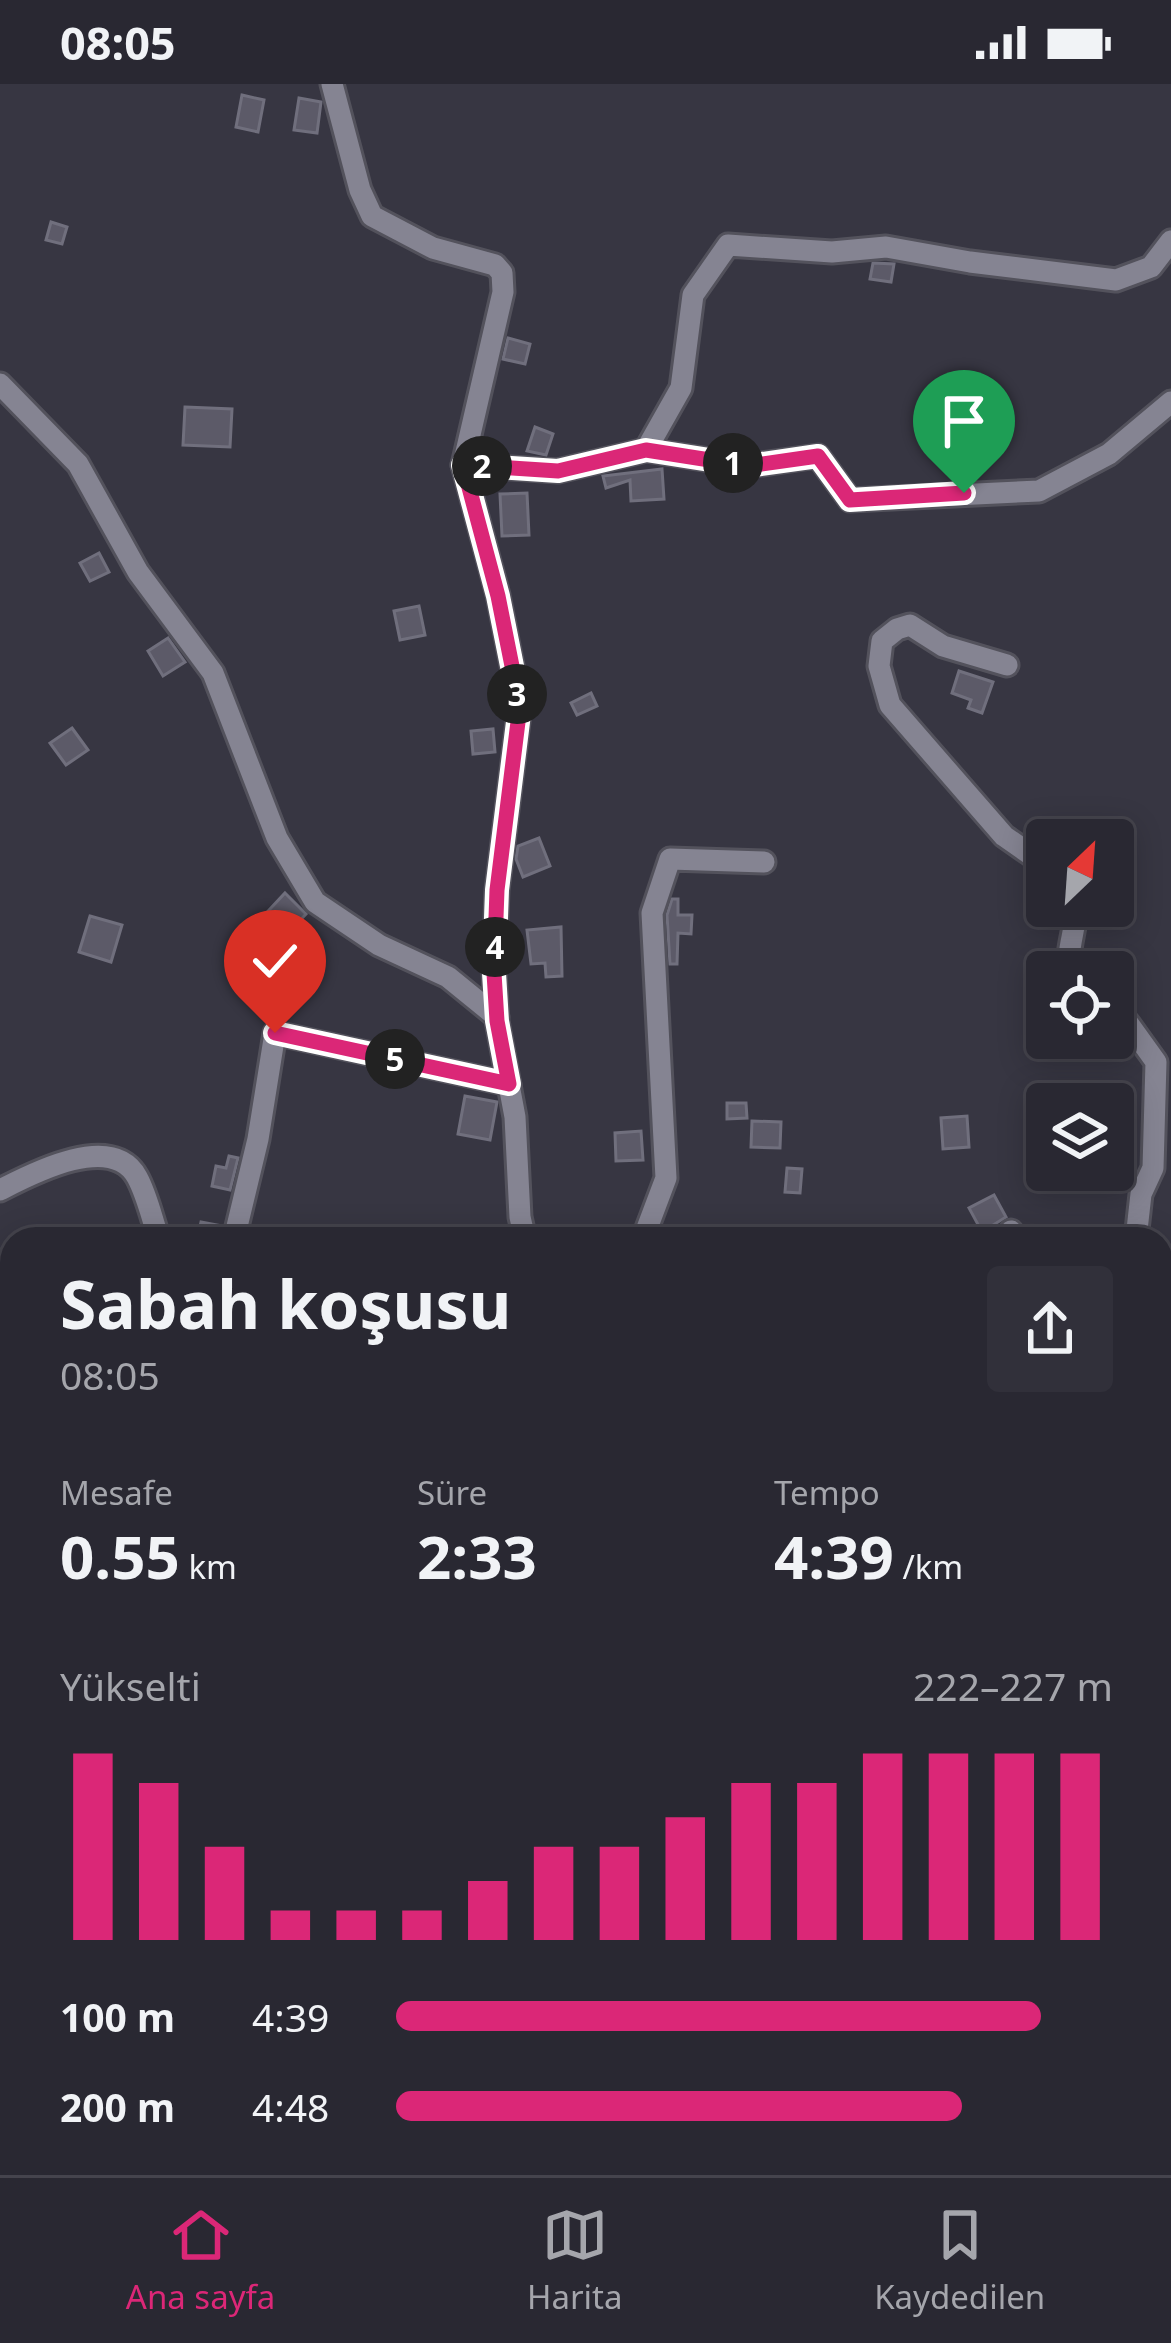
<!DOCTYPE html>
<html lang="tr">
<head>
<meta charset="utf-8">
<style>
  body { margin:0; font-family:"Noto Sans",sans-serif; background:#31303a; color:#f1f3f6; height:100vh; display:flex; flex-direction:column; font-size:45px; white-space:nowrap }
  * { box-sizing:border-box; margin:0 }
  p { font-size:39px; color:#a5a6ac }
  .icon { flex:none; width:66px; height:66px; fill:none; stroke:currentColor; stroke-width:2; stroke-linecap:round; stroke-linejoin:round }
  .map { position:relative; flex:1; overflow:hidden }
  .side { position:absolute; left:0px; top:1143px; width:1173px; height:948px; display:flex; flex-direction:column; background:#292832; border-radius:36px 36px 0 0; box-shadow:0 6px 30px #0003,0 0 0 3px #45444d }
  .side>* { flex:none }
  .needle { width:78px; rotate:25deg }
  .fabs { position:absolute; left:1026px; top:735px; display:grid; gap:24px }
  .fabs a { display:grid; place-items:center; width:108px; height:108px; border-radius:12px; background:#292832; box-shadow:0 6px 30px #0003,0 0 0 3px #45444d; font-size:60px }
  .pin { position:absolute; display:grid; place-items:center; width:102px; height:102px; color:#fff; margin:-123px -51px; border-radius:50% 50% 50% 0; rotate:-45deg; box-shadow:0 0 12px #0007 }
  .pin .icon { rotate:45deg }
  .km { position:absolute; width:60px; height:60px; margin:-30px; border-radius:50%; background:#222; color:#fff; font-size:33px; line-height:60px; text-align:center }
  .round { display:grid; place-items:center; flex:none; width:126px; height:126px; border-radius:12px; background:#31303a }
  .head { display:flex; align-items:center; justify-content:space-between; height:204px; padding:0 60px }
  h1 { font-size:66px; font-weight:700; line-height:90px }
  .stats { display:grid; grid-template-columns:repeat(3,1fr); gap:18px; height:204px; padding:12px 60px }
  .stats div { display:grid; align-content:center }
  .stats b { font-size:60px; font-weight:700 }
  .stats small { font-size:33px; font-weight:400 }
  .stats p { font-size:33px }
  .chart { height:336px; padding:24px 60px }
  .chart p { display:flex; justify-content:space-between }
  .chart svg { width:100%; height:216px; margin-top:12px; stroke:#db2777; stroke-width:6 }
  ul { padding:0 60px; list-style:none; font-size:39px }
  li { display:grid; grid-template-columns:192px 144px 1fr; align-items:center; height:90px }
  li i { height:30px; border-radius:15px; background:#db2777 }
  .status { display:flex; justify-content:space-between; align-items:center; height:84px; padding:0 60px; background:#292832; direction:ltr }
  .status svg { height:33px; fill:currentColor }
  .menu { display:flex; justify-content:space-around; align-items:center; height:168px; border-top:3px solid #45444d; background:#292832; font-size:33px; color:#a5a6ac }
  .menu a { display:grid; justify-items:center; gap:6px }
  .menu .on { color:#db2777 }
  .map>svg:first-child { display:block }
</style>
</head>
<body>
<div class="status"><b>08:05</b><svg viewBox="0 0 49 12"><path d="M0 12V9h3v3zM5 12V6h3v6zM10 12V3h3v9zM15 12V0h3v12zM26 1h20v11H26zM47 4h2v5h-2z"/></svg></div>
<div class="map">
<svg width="1171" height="2091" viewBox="0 0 1171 2091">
  <rect width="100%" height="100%" fill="#373642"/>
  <g fill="#5c5a68" stroke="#706f7d" stroke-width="3">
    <polygon points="242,11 264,16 258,48 236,43"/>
    <polygon points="299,14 321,18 317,49 294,46"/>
    <polygon points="51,138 67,143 62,160 46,156"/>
    <polygon points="873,179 894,180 891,198 870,195"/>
    <polygon points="508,254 530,260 525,280 503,275"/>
    <polygon points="185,323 232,325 230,363 183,361"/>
    <polygon points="535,343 553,350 546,371 527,367"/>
    <polygon points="662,385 664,415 631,417 630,396 606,404 603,392"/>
    <polygon points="527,409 529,451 502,452 500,410"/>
    <polygon points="99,469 109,488 90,497 80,479"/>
    <polygon points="419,522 425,551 400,556 394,527"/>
    <polygon points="168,554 185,578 163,592 148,567"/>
    <polygon points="959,587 993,598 982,629 968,624 971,616 952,609"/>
    <polygon points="591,609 597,622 577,631 571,619"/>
    <polygon points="72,644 88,666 66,681 50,659"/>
    <polygon points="493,645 495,668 473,670 471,647"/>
    <polygon points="539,754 550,782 523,793 516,775 518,762"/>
    <polygon points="285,809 306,830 278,860 256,840"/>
    <polygon points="672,815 678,815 678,831 692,831 691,850 678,849 677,880 670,880 667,831"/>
    <polygon points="90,832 122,841 111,878 79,868"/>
    <polygon points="561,843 562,892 546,893 545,879 531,880 527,846"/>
    <polygon points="279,872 302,877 298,895 275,890"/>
    <polygon points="260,889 274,893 267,915 253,911"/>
    <polygon points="465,1012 497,1018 490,1056 458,1050"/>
    <polygon points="727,1019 746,1019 747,1034 727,1035"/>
    <polygon points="967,1032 969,1063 943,1065 941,1034"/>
    <polygon points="752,1037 781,1038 780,1064 751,1063"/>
    <polygon points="641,1047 643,1076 616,1077 615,1049"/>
    <polygon points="229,1072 238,1074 230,1106 212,1102 216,1082 226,1084"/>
    <polygon points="787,1084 802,1085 800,1109 785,1108"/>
    <polygon points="994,1111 1006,1133 982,1148 969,1124"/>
    <polygon points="201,1138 222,1142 219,1155 197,1155"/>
  </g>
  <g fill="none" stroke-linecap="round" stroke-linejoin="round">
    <defs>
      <g id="minor">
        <polyline points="332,0 360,106 372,132 433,164 495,181 502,189 503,208 463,381 498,511 520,622 497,806 494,889 497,937 515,1033 520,1133 525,1155"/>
        <polyline points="0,300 78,380 138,488 213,589 277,754 315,818 379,861 448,893 497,933"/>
        <polyline points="646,366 681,304 693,211 728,161 832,168 886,163 970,178 1116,196 1151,183 1171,157"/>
        <polyline points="463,381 558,387 646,366 748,382 818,372 850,416 1039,407 1109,370 1171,318"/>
        <polyline points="1007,581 943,562 910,541 897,545 882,557 879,582 890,621 1004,752 1047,782"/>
        <path d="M 1070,888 C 1065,869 1077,843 1076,822"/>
        <polyline points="1113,928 1128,939 1156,978 1153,1084 1141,1110 1136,1155"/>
        <path d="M 0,1106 C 31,1090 112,1047 137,1093 C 147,1111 152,1135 159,1155"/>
        <polyline points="1011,1147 1017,1155"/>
        <polyline points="234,1155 258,1055 275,949 509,1000"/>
        <polyline points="643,1155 666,1094 652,829 670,775 764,778"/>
        <polyline points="1161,1268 1171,1273"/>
        <polyline points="1161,1720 1171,1711"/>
        <polyline points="0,2050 12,2049"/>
        <polyline points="72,2079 78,2091"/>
        <polyline points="183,2091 184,2079"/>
      </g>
      <g id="tertiary">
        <polyline points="863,2079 869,2091"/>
        <polyline points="617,2091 619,2079"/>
      </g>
    </defs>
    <use href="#minor" stroke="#53525c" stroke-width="27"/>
    <use href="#tertiary" stroke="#53525c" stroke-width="33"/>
    <use href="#minor" stroke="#858492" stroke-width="21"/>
    <use href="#tertiary" stroke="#858492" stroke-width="27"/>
  </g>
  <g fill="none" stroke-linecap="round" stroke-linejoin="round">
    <defs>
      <polyline id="route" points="275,949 509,1000 497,937 494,889 497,806 520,622 498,512 463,381 558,387 646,366 748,382 818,372 850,416 964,409"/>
    </defs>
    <use href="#route" stroke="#fff" stroke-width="24"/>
    <use href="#route" stroke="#db2777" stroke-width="15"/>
  </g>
</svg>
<div class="fabs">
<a><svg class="needle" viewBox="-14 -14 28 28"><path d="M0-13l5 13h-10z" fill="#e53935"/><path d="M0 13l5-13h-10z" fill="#a5a6ac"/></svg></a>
<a><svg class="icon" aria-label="locate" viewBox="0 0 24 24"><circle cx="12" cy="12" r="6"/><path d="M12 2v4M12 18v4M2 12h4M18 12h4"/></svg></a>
<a><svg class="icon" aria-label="layers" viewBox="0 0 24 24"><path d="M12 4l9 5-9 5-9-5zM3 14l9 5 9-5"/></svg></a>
</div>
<div class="pin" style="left:964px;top:409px;background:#1e9e55"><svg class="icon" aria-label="arrive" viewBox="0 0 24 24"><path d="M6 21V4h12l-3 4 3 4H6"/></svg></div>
<div class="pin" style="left:275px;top:949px;background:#d93025"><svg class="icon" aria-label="check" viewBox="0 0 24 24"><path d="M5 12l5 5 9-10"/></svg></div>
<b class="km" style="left:733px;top:379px">1</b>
<b class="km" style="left:482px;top:382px">2</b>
<b class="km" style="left:517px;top:610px">3</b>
<b class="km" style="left:495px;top:863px">4</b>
<b class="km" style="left:395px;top:975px">5</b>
<section class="side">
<div class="head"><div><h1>Sabah koşusu</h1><p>08:05</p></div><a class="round"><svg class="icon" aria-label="share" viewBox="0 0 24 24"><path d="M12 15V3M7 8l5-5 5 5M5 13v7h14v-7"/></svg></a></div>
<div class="stats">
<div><p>Mesafe</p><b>0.55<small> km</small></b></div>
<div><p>Süre</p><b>2:33</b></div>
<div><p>Tempo</p><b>4:39<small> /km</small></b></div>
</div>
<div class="chart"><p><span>Yükselti</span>222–227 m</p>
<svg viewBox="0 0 160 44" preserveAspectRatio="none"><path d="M5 44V6M15 44V12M25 44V25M35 44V38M45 44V38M55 44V38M65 44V32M75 44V25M85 44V25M95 44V19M105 44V12M115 44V12M125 44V6M135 44V6M145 44V6M155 44V6"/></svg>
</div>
<ul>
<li><b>100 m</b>4:39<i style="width:90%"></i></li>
<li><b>200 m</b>4:48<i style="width:79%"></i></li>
</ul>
</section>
</div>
<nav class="menu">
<a class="on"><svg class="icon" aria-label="home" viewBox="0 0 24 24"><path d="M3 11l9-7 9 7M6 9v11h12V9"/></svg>Ana sayfa</a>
<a><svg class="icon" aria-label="map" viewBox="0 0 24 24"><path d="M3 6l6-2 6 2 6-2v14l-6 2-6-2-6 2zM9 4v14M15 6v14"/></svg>Harita</a>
<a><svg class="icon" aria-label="saved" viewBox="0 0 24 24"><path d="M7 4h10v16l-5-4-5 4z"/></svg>Kaydedilen</a>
</nav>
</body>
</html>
